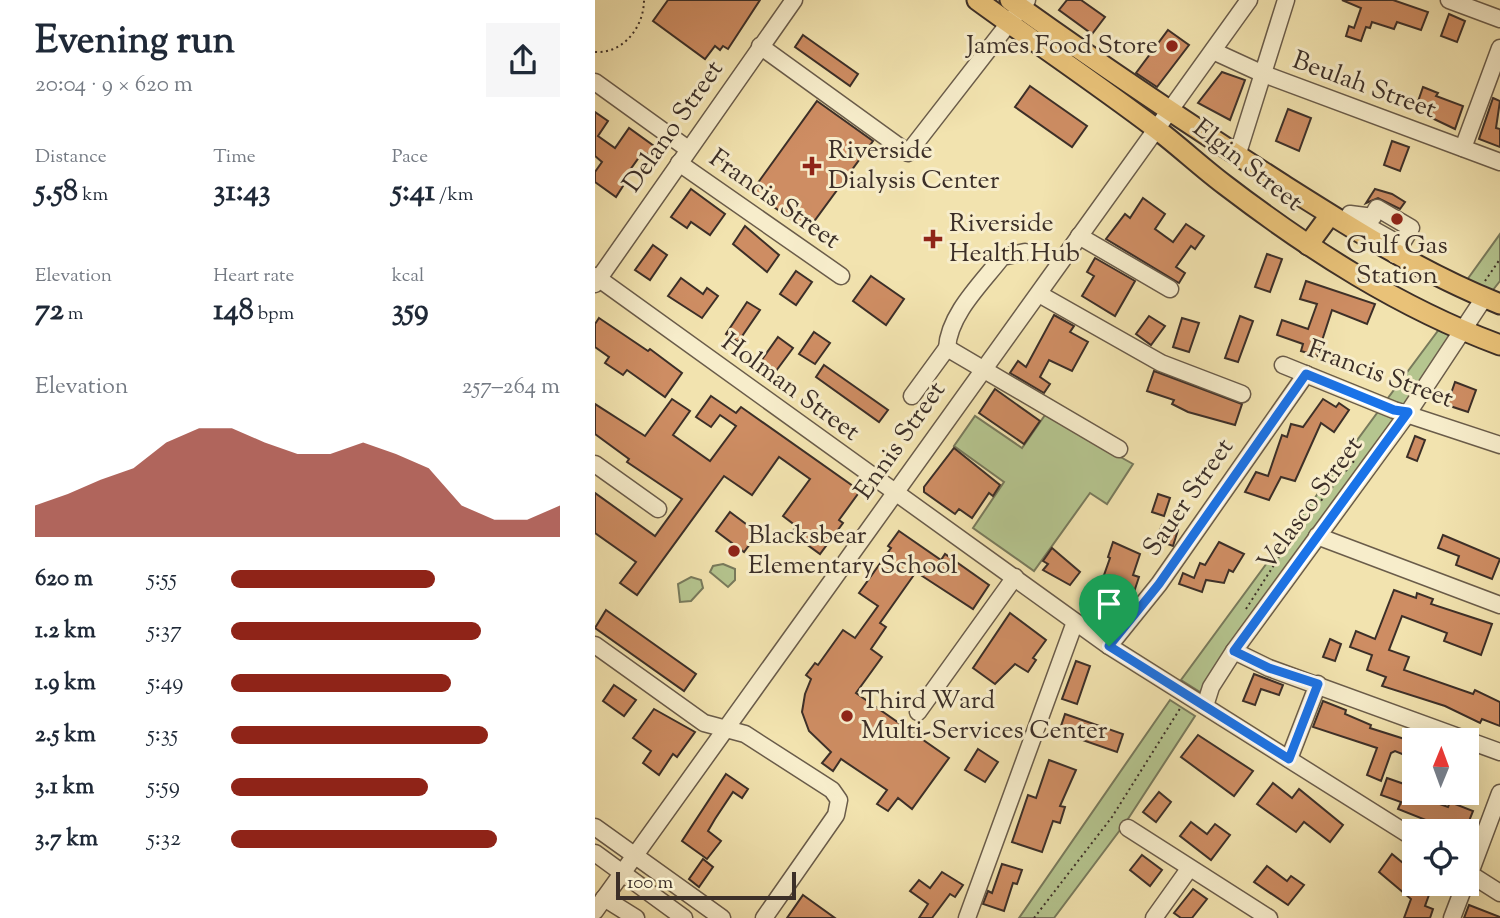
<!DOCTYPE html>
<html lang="en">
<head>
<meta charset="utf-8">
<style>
  body { margin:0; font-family:"Sorts Mill Goudy",serif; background:#f6f6f7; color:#1f2937; height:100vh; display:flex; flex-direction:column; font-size:26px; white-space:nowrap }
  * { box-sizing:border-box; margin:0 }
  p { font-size:23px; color:#747a83 }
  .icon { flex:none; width:38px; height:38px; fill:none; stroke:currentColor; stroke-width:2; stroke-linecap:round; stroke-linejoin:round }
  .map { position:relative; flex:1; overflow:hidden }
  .sheet { display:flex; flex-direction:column; background:#fff; width:595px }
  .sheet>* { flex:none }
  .needle { width:46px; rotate:1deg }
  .controls { position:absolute; left:807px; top:728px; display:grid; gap:14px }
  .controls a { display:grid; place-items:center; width:77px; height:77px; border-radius:0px; background:#fff; box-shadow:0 7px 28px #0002; font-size:35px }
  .scale { position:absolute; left:21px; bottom:18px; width:180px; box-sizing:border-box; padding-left:7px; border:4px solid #3c2f28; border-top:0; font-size:19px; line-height:24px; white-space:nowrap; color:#3c2f28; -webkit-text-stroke:5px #f7edcb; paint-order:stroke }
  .pin { position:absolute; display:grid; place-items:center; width:60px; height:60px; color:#fff; margin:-72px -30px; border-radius:50% 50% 50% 0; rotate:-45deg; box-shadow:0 0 7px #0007 }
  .pin .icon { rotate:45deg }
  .round { display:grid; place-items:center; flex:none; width:74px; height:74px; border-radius:0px; background:#f6f6f7 }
  .headline { display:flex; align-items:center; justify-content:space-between; height:119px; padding:0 35px }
  h1 { font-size:38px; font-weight:700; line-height:52px }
  .figures { display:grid; grid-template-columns:repeat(3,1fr); gap:10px; height:119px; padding:7px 35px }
  .figures div { display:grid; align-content:center }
  .figures b { font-size:30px; font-weight:700 }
  .figures small { font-size:19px; font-weight:400 }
  .figures p { font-size:19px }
  .chart { height:196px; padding:14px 35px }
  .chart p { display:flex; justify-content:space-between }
  .chart svg { width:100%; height:126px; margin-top:7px; fill:#8f2418; opacity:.7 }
  ul { padding:0 35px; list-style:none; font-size:23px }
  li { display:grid; grid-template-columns:112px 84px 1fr; align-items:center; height:52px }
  li i { height:18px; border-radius:9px; background:#8f2418 }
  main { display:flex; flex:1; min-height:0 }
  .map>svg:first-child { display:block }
</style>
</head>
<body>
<main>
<section class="sheet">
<div class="headline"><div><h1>Evening run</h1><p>20:04 · 9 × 620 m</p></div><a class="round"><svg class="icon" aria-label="share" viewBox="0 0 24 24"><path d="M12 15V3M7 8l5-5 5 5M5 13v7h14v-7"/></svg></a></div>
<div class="figures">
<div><p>Distance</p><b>5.58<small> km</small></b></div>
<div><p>Time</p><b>31:43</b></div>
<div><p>Pace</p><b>5:41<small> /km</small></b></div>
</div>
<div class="figures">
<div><p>Elevation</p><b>72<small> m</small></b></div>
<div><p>Heart rate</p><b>148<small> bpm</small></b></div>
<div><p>kcal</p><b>359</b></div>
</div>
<div class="chart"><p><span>Elevation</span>257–264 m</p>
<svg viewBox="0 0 160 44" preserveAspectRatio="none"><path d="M0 44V33L10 29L20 24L30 20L40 11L50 6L60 6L70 11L80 15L90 15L100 11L110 15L120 20L130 33L140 38L150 38L160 33V44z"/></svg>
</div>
<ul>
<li><b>620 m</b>5:55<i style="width:62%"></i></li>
<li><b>1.2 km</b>5:37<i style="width:76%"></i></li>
<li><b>1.9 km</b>5:49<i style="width:67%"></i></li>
<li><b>2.5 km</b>5:35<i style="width:78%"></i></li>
<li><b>3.1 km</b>5:59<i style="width:60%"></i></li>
<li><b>3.7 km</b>5:32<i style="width:81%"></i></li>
</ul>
</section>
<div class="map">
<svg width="905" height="918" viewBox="0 0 905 918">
  <rect width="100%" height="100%" fill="#f2e3af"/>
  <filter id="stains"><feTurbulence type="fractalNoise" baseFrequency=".00286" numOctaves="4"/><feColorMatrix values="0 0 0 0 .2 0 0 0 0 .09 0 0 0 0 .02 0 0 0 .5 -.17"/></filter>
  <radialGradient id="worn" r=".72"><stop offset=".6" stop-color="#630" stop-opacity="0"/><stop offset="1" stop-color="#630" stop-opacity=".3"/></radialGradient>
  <g fill="#b5c58f" stroke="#787a5c" stroke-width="2">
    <polygon points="905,234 905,281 894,295 869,284"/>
    <polygon points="845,328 859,336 808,408 790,402"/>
    <polygon points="785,409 801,417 605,692 586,680"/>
    <polygon points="450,415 538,464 512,504 495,493 439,571 378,528 409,482 359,446 380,416 427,448"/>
    <polygon points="128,564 140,569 140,580 133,587 115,572 118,566"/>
    <polygon points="96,577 106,580 108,588 96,601 85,602 83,584"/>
    <polygon points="575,700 600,716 531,822 459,918 424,918"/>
  </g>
  <g fill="#ce8d63" stroke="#3c2f28" stroke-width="2">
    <polygon points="73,0 165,0 133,49 128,46 125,50 120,46 110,59 58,21"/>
    <polygon points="472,0 486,0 510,17 497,34 464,10"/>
    <polygon points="747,0 798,0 833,12 826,30 802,22 799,29 777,22 775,28 771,27 766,41 751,36 754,26 759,28 766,8"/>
    <polygon points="854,14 870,21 862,42 846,36"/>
    <polygon points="573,30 594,45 562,87 541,73"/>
    <polygon points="208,35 263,74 255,86 200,47"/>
    <polygon points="627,72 650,80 635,120 603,103"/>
    <polygon points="435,86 492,126 477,147 420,107"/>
    <polygon points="828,87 843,93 841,96 868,106 860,129 820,110"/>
    <polygon points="898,98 905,101 901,128 905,129 905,147 884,139"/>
    <polygon points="222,101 278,141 212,231 157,191"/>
    <polygon points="693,109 716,118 704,151 681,141"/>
    <polygon points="0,112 13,121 3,136 20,148 34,128 59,146 49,159 45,156 25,184 28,186 21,197 0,182 0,172 7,162 0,156"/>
    <polygon points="797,141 814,147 805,171 789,165"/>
    <polygon points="96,189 130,214 115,235 96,222 92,228 76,217"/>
    <polygon points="780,189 797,194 810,202 805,209 783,198 771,203"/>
    <polygon points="548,198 570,214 560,229 578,242 591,224 609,236 600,249 596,246 581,267 590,273 584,283 511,239 530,214 535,218"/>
    <polygon points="150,226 184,255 172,272 138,244"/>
    <polygon points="58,245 72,255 55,280 40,270"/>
    <polygon points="672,254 687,259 675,292 660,287"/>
    <polygon points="500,258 540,281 520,316 487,296 499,276 492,272"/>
    <polygon points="201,271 217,282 201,305 185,294"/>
    <polygon points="276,276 309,299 291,325 258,301"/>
    <polygon points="86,278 108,294 112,288 123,296 107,318 73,296"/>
    <polygon points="711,281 780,304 772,324 737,310 722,356 706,351 708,344 682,335 687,320 713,329 722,304 705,299"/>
    <polygon points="152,302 165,310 143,342 131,334"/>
    <polygon points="459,315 479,326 475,332 493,342 477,371 454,360 445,377 455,384 449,393 415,373 423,361 431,367"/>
    <polygon points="554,316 570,326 556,345 541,334"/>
    <polygon points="645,316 658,321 643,362 630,358"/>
    <polygon points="4,318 53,351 55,349 87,373 70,397 32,370 28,375 10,363 14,357 0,347 0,324"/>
    <polygon points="587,318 604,323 594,352 578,347"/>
    <polygon points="219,332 235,343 220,364 204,354"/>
    <polygon points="183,337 198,348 181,371 166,361"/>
    <polygon points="229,365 293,410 284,422 221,377"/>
    <polygon points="559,371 647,404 640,425 593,412 577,404 579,400 552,391"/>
    <polygon points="860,382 881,390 873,412 852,405"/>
    <polygon points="400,389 445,421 429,444 384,413"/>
    <polygon points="116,396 141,413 146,407 265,491 244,520 248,523 225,554 196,533 201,526 188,516 215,479 184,457 157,495 129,476 42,595 25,583 41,562 0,533 0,493 60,536 87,499 32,462 34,459 0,434 0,404 50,436 77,399 95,411 78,435 115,461 141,426 125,415 116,427 101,417"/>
    <polygon points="728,399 741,407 744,403 754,410 739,432 726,423 700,481 686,477 674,500 650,492 661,472 673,476 687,435 692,437 696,424 708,427"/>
    <polygon points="820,436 830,440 822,461 812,457"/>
    <polygon points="359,448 405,485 398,496 394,493 377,518 364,509 360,514 329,492 329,487"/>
    <polygon points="563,494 575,498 569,516 557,512"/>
    <polygon points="135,512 163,533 149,552 121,531"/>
    <polygon points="567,525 583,530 578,546 561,540"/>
    <polygon points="304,531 346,560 350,554 394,585 378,609 321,572 285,623 291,627 276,649 287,657 261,693 354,758 317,809 303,798 293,811 282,804 292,790 246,759 238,771 227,763 236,752 214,731 207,712 210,694 216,679 211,675 220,663 223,665 248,630 260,638 283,606 264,593 296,548 293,546"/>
    <polygon points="848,535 905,559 897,579 861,565 864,556 843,548"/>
    <polygon points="518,542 545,554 538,575 544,577 539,592 533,590 524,615 517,613 515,619 496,612 515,558 513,557"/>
    <polygon points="624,542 649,554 638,572 634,570 629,583 611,580 607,592 584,584 588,573 599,578 605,563 610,565"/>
    <polygon points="457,548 485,572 475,585 448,570 453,564 448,561"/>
    <polygon points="799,590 821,598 822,593 838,599 836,604 897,624 886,655 849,641 852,633 807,616 794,650 814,657 809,670 878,694 880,690 905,702 905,726 887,719 885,723 850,706 787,686 791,677 772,670 777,655 755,647 761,631 780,639"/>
    <polygon points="11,610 101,674 89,691 0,628"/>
    <polygon points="415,613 451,640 438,658 441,660 433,672 420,664 400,684 378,668"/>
    <polygon points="735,639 746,644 740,661 728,657"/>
    <polygon points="481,661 495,666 482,704 467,699"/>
    <polygon points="659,674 688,685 684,695 666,689 660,705 648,701"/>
    <polygon points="19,685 41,700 29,716 8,701"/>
    <polygon points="728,701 751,710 750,714 776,725 775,728 819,742 817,758 800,751 796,753 786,781 772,775 782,748 718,727"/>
    <polygon points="59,709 100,732 82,757 78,754 64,775 48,763 56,751 38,738"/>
    <polygon points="470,714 528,734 522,752 464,732"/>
    <polygon points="603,735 658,771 639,796 586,757"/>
    <polygon points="383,749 403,762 390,782 370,770"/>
    <polygon points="454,760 481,770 465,806 470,807 465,823 458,821 447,852 417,842 433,795 441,798"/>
    <polygon points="131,774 153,789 147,798 138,792 120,819 113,831 126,841 112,859 87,841"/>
    <polygon points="792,778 809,784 819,793 826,793 825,797 853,807 855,802 878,811 870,831 844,831 846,826 803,809 806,802 786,795"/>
    <polygon points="678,783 697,798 704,789 748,825 735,842 709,822 701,832 662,804"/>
    <polygon points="564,792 576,802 561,822 548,812"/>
    <polygon points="596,822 612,834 620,824 635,835 616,860 585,836"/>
    <polygon points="797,854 819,872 819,885 835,892 830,906 838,909 835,918 809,918 816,899 784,872"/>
    <polygon points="547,855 567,870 555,886 535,870"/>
    <polygon points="108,859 118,867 104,887 94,879"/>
    <polygon points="407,864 427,870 422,884 418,883 409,911 388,904 393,891 397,893"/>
    <polygon points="672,866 692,881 696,876 709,885 693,905 659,882"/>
    <polygon points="347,872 368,885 360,897 355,894 337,918 324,918 333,904 315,891 324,880 335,888"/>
    <polygon points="598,889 612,899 597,918 586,918 579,913"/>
    <polygon points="208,895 240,918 192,918"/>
    <polygon points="874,905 905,917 905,918 869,918"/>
  </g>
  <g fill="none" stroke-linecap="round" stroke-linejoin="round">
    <defs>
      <g id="minor">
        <polyline points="854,0 905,19"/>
        <polyline points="165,46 313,153 432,0"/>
        <polyline points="618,51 666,73 905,162"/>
        <polyline points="0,82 93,149"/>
        <polyline points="868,148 905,48"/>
        <polyline points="642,156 691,0"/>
        <polyline points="84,163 246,276"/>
        <polyline points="749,224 755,214 778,217"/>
        <polyline points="484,236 575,289"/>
        <polyline points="800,255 816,228 782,208 772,226 806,245"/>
        <polyline points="0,276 514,646 819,838"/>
        <polyline points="0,284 199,0"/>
        <polyline points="444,294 566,363 647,394"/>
        <path d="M 352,348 C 354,314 387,283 407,257 L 430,252"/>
        <polyline points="688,365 799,410 905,445"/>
        <polyline points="317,396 352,348 524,449"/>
        <polyline points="0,464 63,509"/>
        <polyline points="722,536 905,605"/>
        <polyline points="0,645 109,723 150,734 237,790 244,800 241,815 169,918"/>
        <polyline points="514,646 564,584 711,374"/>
        <polyline points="639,651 674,668 905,752"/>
        <polyline points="610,706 616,687 639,651 813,413 889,298"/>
        <polyline points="323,712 420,577"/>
        <polyline points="694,759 723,684"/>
        <polyline points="0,827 127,918"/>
        <polyline points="533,828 674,918"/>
        <polyline points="0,853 89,918"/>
        <polyline points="872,872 905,893"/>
        <polyline points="872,881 905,793"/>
        <polyline points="9,898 41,918"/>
        <polyline points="0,911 654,0"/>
        <polyline points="372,918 480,622"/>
        <polyline points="559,918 594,869"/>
        <polyline points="857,918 870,884"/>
      </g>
      <g id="major">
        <path d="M 382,0 C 441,43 502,84 560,128 C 584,146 606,167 630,185 C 715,250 805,308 905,345"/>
        <path d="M 415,0 C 504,64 595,125 687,184 C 758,229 827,273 905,304"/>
        <polyline points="713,245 735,215"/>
      </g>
    </defs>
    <use href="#minor" stroke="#6a5c4a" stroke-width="19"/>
    <use href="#major" stroke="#3c2f28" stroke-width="23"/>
    <g stroke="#3c2f28" stroke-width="2" stroke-dasharray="2 3.5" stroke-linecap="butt">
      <path d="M 0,52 C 28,54 49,27 49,0"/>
      <polyline points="890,281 905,259"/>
      <polyline points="651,609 700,532 759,461"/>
      <polyline points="439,918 517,817 586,707"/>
    </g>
    <use href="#minor" stroke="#f7edcb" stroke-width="16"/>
    <use href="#major" stroke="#e9c278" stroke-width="19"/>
  </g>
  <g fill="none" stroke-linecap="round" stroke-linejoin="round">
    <defs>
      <polygon id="route" points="711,374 799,410 813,412 639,651 674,668 723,684 694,759 514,646 564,584"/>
    </defs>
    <use href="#route" stroke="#fff" stroke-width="14"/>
    <use href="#route" stroke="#1a73e8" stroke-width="9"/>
  </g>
  <g fill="#8f2418" stroke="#f7edcb" stroke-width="2.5">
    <circle cx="577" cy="46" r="7"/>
    <path d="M213.5 155.5h7v7h7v7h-7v7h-7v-7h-7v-7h7z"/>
    <circle cx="802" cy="219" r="7"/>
    <path d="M334.5 228.5h7v7h7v7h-7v7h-7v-7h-7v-7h7z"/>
    <circle cx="139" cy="551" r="7"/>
    <circle cx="252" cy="716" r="7"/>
  </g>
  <g text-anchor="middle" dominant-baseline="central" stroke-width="6" stroke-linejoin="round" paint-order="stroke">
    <g font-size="26" fill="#3c2f28" stroke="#f7edcb" text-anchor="start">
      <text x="563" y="46" text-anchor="end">James Food Store</text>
      <text x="233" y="151">Riverside<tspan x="233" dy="30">Dialysis Center</tspan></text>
      <text x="354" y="224">Riverside<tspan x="354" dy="30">Health Hub</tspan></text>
      <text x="802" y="246" text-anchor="middle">Gulf Gas<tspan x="802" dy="30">Station</tspan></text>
      <text x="153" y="536">Blacksbear<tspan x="153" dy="30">Elementary School</tspan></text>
      <text x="266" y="701">Third Ward<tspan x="266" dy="30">Multi-Services Center</tspan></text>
    </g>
    <g font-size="26" fill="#3c2f28" stroke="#f7edcb">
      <text transform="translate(769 86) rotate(20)">Beulah Street</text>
      <text transform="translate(79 127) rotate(-55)">Delano Street</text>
      <text transform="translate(652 166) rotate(38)">Elgin Street</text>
      <text transform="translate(179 200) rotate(35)">Francis Street</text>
      <text transform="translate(785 375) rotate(20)">Francis Street</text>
      <text transform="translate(195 388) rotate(36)">Holman Street</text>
      <text transform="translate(306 441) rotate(-55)">Ennis Street</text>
      <text transform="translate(594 498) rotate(-55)">Sauer Street</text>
      <text transform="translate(716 504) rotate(-54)">Velasco Street</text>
    </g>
  </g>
  <rect width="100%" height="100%" filter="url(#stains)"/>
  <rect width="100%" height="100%" fill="url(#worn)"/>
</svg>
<div class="controls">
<a><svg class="needle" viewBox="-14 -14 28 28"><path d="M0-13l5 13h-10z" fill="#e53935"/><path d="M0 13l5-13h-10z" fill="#747a83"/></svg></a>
<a><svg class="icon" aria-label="locate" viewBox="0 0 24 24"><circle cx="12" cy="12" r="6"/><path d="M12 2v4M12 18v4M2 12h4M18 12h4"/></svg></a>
</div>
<div class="scale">100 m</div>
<div class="pin" style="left:514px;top:646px;background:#1e9e55"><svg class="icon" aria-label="arrive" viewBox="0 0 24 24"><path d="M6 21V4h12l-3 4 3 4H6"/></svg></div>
</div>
</main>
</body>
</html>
